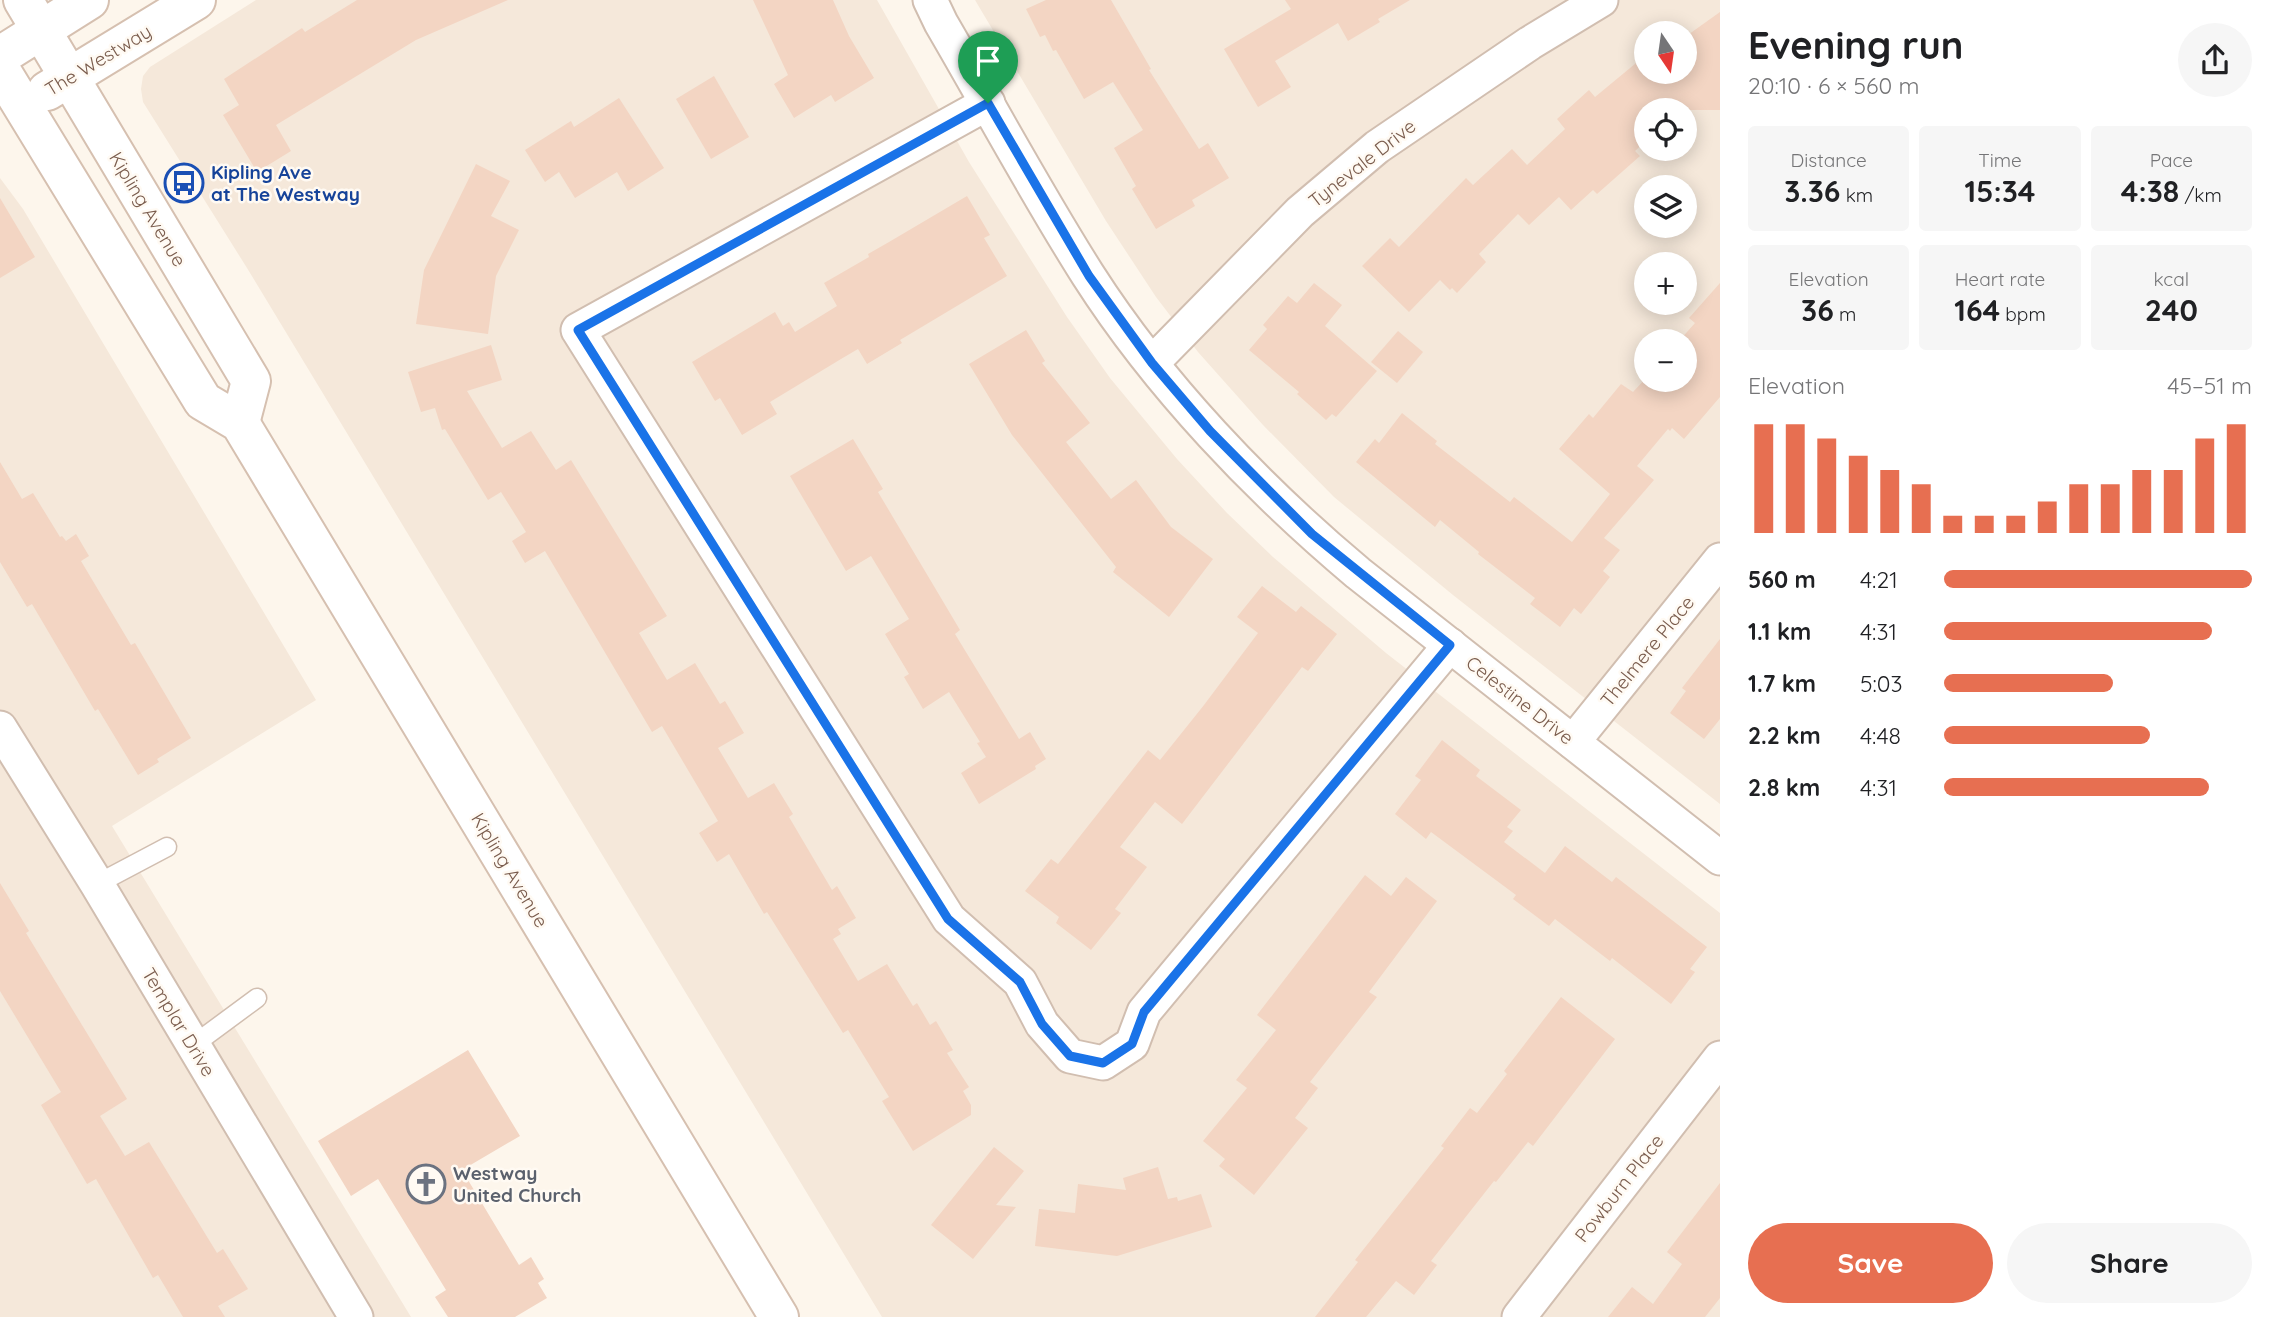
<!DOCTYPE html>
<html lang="en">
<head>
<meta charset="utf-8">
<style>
  body { margin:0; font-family:Quicksand,sans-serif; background:#f6f6f6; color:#202124; height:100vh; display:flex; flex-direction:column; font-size:26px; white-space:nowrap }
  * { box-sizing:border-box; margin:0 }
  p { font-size:23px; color:#757577 }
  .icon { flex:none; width:38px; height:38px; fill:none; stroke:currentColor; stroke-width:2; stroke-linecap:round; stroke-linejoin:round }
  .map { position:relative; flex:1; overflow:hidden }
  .sheet { display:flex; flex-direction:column; background:#fff; width:560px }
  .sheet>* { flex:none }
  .needle { width:46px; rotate:167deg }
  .buttons { position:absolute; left:1634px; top:21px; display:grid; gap:14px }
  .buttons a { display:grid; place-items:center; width:63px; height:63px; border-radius:50%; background:#fff; box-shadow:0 4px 18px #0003; font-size:35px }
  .pin { position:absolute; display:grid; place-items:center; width:60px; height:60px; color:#fff; margin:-72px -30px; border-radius:50% 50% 50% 0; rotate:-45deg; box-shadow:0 0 7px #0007 }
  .pin .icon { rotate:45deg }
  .round { display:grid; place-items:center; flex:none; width:74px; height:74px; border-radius:37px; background:#f6f6f6 }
  .head { display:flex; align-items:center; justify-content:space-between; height:119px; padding:0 28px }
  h1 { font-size:38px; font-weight:800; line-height:52px }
  .metrics { display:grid; grid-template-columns:repeat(3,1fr); gap:10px; height:119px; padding:7px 28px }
  .metrics div { display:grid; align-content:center; border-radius:7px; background:#f6f6f6; text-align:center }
  .metrics b { font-size:30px; font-weight:800 }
  .metrics small { font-size:19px; font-weight:400 }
  .metrics p { font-size:19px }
  .chart { height:196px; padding:14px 28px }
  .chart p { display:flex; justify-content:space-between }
  .chart svg { width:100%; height:126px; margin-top:7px; stroke:#e76f51; stroke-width:6 }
  .action { display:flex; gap:14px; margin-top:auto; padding:14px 28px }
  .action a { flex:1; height:80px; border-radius:42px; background:#e76f51; color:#fff; font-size:28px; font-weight:800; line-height:80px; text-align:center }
  .action a+a { background:#f6f6f6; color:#202124 }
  ul { padding:0 28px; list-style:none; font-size:23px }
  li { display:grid; grid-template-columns:112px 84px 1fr; align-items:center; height:52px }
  li i { height:18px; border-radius:9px; background:#e76f51 }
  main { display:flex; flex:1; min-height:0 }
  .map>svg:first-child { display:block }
</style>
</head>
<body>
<main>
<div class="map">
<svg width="1720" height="1317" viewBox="0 0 1720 1317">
  <rect width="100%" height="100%" fill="#fdf6ec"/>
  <g fill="#f5e8da" fill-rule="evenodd">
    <polygon points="256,0 877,0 969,162 1067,317 1110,378 1177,459 1227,513 1273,557 1386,653 1720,913 1720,1317 882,1317 247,268 143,102 141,89 143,76 150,67"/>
    <path d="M 975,0 L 1720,0 L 1720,804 L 1453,595 L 1334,497 L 1263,425 L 1198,352 L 1156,297 L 1106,221 ZM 1647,33 L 1685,33 L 1685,72 L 1647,72 ZM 1647,110 L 1685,110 L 1685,149 L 1647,149 ZM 1647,187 L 1685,187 L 1685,226 L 1647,226 ZM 1647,264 L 1685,264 L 1685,303 L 1647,303 ZM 1647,341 L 1685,341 L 1685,380 L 1647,380 Z"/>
    <polygon points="0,178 23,209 316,700 112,826 411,1317 0,1317"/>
  </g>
  <g fill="#f3d5c3">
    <polygon points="357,0 508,0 416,40 276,125 291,151 257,172 223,115 239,105 224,79 302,28 305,32"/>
    <polygon points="753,0 833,0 849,36 874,78 835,102 831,95 794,118 774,84 788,75"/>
    <polygon points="1046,0 1111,0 1151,69 1149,70 1199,149 1208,143 1229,178 1192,200 1195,206 1156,229 1132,189 1136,186 1114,148 1143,130 1113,82 1084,99 1056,50 1053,51 1045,35 1040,37 1026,9"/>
    <polygon points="1285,0 1410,0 1378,19 1380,22 1348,41 1338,23 1275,61 1291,87 1258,107 1224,49 1291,9"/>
    <polygon points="1720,12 1720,110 1647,110 1647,140 1635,151 1640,156 1597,194 1593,190 1571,210 1559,197 1529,225 1518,214 1479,254 1486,262 1457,293 1452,288 1450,290 1440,280 1409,312 1362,266 1390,238 1399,247 1466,178 1473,185 1512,149 1527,165 1565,129 1557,119 1589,90 1595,97 1647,54 1647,72 1685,72 1685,37"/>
    <polygon points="714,76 749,137 711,159 676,99"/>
    <polygon points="619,98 664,168 628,191 617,172 575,198 559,172 545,182 525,150 571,121 574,127"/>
    <polygon points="476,164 510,181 491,216 519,230 496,276 488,334 416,324 424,270"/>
    <polygon points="967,196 990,235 984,238 1007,276 900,340 902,343 867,364 858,349 841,359 770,402 777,414 742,435 720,398 715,401 692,362 775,312 783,326 789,322 795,332 837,306 824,283 869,257 868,254 889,242"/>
    <polygon points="0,198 35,257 0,278"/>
    <polygon points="1314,283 1342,305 1325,326 1377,371 1336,417 1332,414 1326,420 1297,394 1299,392 1249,350 1267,329 1263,325 1288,296 1297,303"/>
    <polygon points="1720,283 1720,397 1684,439 1672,428 1670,431 1668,429 1637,466 1654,480 1604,538 1620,550 1603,571 1610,577 1581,614 1574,608 1560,627 1530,604 1535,598 1478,554 1479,552 1440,520 1435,527 1356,462 1375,439 1379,443 1402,413 1437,441 1435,444 1510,502 1514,497 1572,542 1610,494 1559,449 1589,414 1593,418 1621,384 1633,392 1647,377 1647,380 1685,380 1685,341 1679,341 1695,323 1689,318"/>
    <polygon points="1026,330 1045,361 1042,363 1090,423 1066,442 1111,499 1136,480 1171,527 1213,559 1169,617 1113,572 1116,567 1012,435 969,364"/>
    <polygon points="1398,331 1423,352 1397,383 1371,362"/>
    <polygon points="491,345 502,380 467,391 502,448 531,431 556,470 571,460 667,616 639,633 667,680 695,663 720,704 725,701 744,733 718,748 748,798 774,783 793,814 789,817 832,890 837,886 856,918 838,929 841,934 833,939 858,981 887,964 913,1006 917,1003 930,1025 936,1021 953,1050 947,1053 969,1087 963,1091 971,1105 971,1115 913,1151 882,1101 889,1097 848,1030 843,1033 767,912 764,914 729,854 717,862 699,833 718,821 662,726 652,732 545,551 525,563 512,541 526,532 501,492 488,500 445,429 442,430 435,408 421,412 408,372"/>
    <polygon points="853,439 883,489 878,492 960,630 955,634 1019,739 1030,732 1046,759 1035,766 1036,769 979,804 961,773 986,757 977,743 980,742 949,692 923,709 904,677 909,674 885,634 909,619 871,556 846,571 790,476"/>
    <polygon points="0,462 22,499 33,493 60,537 62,536 66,541 76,534 89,556 81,561 131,645 135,643 191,738 157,759 159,762 138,775 98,709 95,711 32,604 27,607 0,562"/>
    <polygon points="1262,586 1296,612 1301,606 1337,634 1308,671 1302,667 1182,824 1155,802 1120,847 1147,867 1115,909 1121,913 1091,950 1056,923 1059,917 1025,891 1051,859 1058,864 1148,750 1160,760 1204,705 1258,633 1237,617"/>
    <polygon points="1720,639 1720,719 1704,739 1670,713 1686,691 1682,688"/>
    <polygon points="1442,740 1480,770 1476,776 1521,810 1507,827 1513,831 1504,842 1545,873 1565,846 1612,882 1616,877 1707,947 1690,969 1695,972 1671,1004 1612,958 1610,961 1555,919 1549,926 1513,899 1516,895 1431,832 1426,839 1395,814 1421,780 1415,776"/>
    <polygon points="1365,875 1391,896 1406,877 1437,901 1369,992 1377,997 1310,1082 1318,1088 1295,1118 1308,1128 1254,1195 1219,1166 1225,1159 1203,1141 1247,1088 1236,1080 1276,1030 1257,1015"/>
    <polygon points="0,883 29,931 26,933 127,1099 100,1116 125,1156 149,1142 217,1253 223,1249 248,1289 218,1306 225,1317 183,1317 158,1275 153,1278 96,1179 87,1184 41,1105 61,1092 0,991"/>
    <polygon points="1561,997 1615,1039 1533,1146 1528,1142 1496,1182 1494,1181 1431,1261 1437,1265 1414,1295 1396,1281 1366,1317 1315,1317 1358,1262 1355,1260 1444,1148 1441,1146 1470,1108 1477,1113 1507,1074 1504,1071"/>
    <polygon points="468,1050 520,1136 462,1170 519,1265 531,1257 544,1279 538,1283 547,1298 515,1317 448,1317 435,1297 446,1290 378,1179 351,1196 318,1141"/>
    <polygon points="994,1147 1024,1171 996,1205 1016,1207 973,1259 931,1225"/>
    <polygon points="1158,1167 1168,1199 1177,1197 1178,1201 1201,1194 1212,1227 1117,1256 1035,1246 1039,1209 1075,1213 1078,1184 1126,1190 1123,1178"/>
    <polygon points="1720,1183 1720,1298 1705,1317 1608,1317 1632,1287 1653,1304 1682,1264 1667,1252"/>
  </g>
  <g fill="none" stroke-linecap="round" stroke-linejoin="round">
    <defs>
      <g id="service">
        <polyline points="97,884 167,847"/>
        <polyline points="192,1046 257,998"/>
      </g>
      <g id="minor">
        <path d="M 930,0 L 941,23 C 990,107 1036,193 1088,275 C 1159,386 1258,489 1358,573 L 1720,858"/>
        <polyline points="988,103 578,330 949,919 1020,982 1042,1024 1070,1056 1103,1063 1132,1044 1144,1012 1450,645"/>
        <polyline points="1152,363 1300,212 1377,147 1530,43 1601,0"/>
        <polyline points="0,728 97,884 356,1317"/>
        <polyline points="1573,742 1720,560"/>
        <polyline points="1519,1317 1720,1058"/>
      </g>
      <g id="secondary">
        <polyline points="23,0 251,381 240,423"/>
        <polyline points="0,56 89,0"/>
        <polyline points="0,69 203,401 240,423 779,1317"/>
        <polyline points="47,91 196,0"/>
      </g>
    </defs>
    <use href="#service" stroke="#d1beb0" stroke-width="21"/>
    <use href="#minor" stroke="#d1beb0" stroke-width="37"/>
    <use href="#secondary" stroke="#d6c0b0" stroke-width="42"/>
    <use href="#service" stroke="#fff" stroke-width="18"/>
    <use href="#minor" stroke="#fff" stroke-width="33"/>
    <use href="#secondary" stroke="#fff" stroke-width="38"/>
  </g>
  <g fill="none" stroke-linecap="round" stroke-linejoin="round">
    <defs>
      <polygon id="route" points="988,103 1089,276 1152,363 1210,431 1312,534 1450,645 1144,1012 1132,1044 1103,1063 1070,1056 1042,1024 1020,982 948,919 578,330"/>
    </defs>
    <use href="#route" stroke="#fff" stroke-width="14"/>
    <use href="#route" stroke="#1a73e8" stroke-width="9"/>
  </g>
  <defs>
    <symbol id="bus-ring" viewBox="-11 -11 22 22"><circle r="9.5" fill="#fffaf3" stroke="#1a4fb4" stroke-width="1.5"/><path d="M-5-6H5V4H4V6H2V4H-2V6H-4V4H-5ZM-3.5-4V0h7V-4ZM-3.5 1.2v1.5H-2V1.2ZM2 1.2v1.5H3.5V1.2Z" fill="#1a4fb4"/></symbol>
    <symbol id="church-ring" viewBox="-11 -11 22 22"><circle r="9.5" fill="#fffaf3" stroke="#6b7280" stroke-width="1.5"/><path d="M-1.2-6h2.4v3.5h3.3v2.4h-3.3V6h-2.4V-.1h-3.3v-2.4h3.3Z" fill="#6b7280"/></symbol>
  </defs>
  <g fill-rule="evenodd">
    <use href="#bus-ring" x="162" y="161" width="44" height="44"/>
    <use href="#church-ring" x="404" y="1162" width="44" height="44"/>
  </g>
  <g text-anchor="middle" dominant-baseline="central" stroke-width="5" stroke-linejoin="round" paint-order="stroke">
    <g font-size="19" fill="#7a5c4d" stroke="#fffaf3">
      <text transform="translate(98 60) rotate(-31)">The Westway</text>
      <text transform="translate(1362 163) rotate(-38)">Tynevale Drive</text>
      <text transform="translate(148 209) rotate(59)">Kipling Avenue</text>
      <text transform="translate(1647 651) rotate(-51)">Thelmere Place</text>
      <text transform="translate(1520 700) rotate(38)">Celestine Drive</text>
      <text transform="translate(510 870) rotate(59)">Kipling Avenue</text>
      <text transform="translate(179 1022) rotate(59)">Templar Drive</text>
      <text transform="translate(1619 1188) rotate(-52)">Powburn Place</text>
    </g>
    <g font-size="19" font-weight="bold" fill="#164399" stroke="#fffaf3" text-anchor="start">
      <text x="211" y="172">Kipling Ave<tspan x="211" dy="22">at The Westway</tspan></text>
    </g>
    <g font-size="19" font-weight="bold" fill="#5b616d" stroke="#fffaf3" text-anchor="start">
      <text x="453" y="1173">Westway<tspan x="453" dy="22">United Church</tspan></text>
    </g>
  </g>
</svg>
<div class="buttons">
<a><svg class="needle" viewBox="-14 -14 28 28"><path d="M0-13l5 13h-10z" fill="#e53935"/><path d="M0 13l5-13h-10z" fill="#757577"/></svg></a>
<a><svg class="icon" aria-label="locate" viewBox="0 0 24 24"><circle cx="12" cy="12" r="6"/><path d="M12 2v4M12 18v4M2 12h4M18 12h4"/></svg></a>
<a><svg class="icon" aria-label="layers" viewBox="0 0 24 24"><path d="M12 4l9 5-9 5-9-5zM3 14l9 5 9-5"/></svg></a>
<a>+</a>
<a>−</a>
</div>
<div class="pin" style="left:988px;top:103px;background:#1e9e55"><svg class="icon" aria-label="arrive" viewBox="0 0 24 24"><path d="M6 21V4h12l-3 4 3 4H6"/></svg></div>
</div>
<section class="sheet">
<div class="head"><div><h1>Evening run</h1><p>20:10 · 6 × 560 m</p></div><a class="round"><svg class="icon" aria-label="share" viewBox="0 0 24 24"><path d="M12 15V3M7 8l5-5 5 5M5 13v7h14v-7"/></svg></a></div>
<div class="metrics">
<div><p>Distance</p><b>3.36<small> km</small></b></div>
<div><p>Time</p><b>15:34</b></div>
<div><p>Pace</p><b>4:38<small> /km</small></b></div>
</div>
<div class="metrics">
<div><p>Elevation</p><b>36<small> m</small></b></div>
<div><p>Heart rate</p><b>164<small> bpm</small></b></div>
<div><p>kcal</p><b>240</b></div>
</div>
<div class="chart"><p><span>Elevation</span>45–51 m</p>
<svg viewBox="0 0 160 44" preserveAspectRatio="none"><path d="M5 44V6M15 44V6M25 44V11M35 44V17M45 44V22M55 44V27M65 44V38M75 44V38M85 44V38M95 44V33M105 44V27M115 44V27M125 44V22M135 44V22M145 44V11M155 44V6"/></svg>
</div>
<ul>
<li><b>560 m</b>4:21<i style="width:100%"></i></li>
<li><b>1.1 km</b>4:31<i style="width:87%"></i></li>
<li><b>1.7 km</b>5:03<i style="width:55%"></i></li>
<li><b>2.2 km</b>4:48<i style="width:67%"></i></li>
<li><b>2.8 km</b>4:31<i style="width:86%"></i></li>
</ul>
<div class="action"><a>Save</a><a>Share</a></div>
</section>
</main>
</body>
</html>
